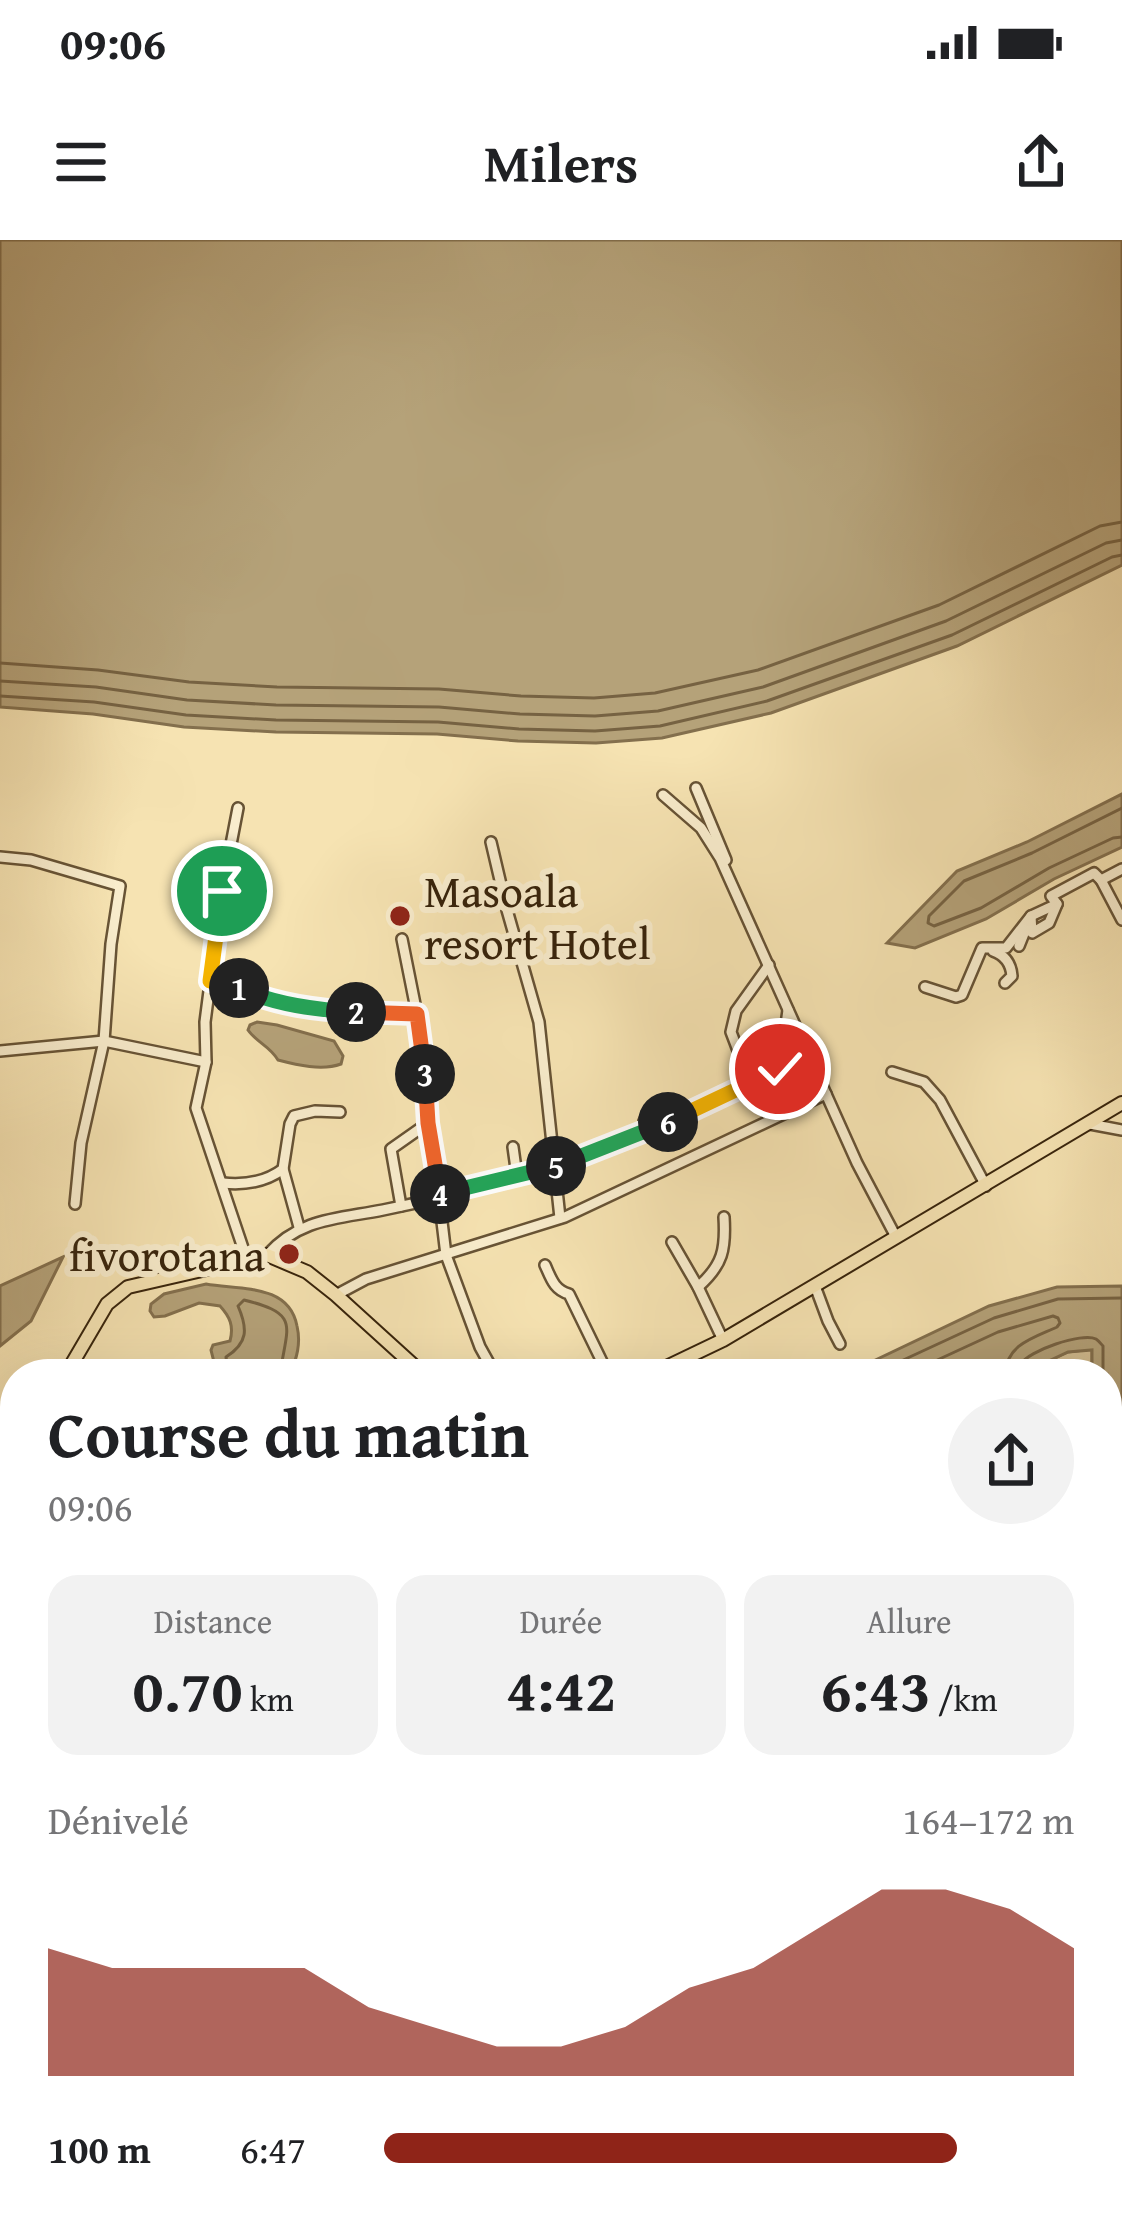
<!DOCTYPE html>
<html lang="fr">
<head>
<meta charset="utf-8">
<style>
  body { margin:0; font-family:"Gentium Book Plus",serif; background:#f2f2f2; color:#202124; height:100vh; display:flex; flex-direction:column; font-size:45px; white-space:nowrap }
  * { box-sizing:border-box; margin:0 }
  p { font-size:39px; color:#757577 }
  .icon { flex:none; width:66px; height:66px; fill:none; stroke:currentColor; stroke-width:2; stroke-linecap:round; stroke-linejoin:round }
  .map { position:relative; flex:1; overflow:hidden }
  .drawer { position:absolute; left:0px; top:1119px; width:1122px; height:861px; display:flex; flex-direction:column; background:#fff; border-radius:48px 48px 0 0; box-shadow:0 12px 48px #0002 }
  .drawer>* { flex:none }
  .pin { position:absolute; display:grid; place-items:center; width:102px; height:102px; color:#fff; margin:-51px; border:6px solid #fff; border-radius:50%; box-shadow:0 3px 12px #0007 }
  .km { position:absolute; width:60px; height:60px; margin:-30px; border-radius:50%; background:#222; color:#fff; font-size:33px; line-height:60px; text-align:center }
  .round { display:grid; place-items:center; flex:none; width:126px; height:126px; border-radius:63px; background:#f2f2f2 }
  .headline { display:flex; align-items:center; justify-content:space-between; height:204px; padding:0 48px }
  h1 { font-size:66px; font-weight:600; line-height:90px }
  .stats { display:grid; grid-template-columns:repeat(3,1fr); gap:18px; height:204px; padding:12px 48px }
  .stats div { display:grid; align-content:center; border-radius:30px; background:#f2f2f2; text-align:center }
  .stats b { font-size:60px; font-weight:600 }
  .stats small { font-size:33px; font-weight:400 }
  .stats p { font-size:33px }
  .chart { height:336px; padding:24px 48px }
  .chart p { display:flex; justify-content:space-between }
  .chart svg { width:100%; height:216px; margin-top:12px; fill:#8f2418; opacity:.7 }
  ul { padding:0 48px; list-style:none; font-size:39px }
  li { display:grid; grid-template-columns:192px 144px 1fr; align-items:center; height:90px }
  li i { height:30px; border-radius:15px; background:#8f2418 }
  .status { display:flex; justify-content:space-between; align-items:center; height:84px; padding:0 60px; background:#fff; direction:ltr }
  .status svg { height:33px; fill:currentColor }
  header { display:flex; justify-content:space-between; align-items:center; height:156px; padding:0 48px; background:#fff; font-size:54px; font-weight:600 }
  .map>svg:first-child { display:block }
</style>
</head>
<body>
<div class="status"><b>09:06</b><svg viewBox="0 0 49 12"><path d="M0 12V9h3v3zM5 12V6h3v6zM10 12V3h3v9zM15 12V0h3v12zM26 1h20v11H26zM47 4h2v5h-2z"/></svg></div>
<header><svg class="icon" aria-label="menu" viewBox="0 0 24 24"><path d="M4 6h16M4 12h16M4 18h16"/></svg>Milers<svg class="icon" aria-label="share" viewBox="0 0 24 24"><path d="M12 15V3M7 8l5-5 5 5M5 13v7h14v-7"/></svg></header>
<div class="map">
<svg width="1122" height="1978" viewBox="0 0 1122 1978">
  <rect width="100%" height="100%" fill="#f6e3b2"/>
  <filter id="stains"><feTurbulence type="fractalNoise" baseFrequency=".00167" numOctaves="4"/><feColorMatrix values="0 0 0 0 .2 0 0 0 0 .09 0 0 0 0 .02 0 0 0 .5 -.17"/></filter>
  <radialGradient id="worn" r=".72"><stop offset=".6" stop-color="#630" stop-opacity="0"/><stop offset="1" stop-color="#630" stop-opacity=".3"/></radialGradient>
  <g fill="#d6c296" stroke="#867250" stroke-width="3">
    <polygon points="1092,1109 1092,1132 1021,1134 1068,1112"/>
    <polygon points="1107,1200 1122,1202 1122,1282 1107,1273"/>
    <polygon points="1118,1368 1122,1375 1122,1562 1117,1552 1107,1552 1107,1375"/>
    <polygon points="1122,1769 1122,1897 1107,1859 1107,1774"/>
  </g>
  <g fill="#b5a279" stroke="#836f4d" stroke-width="3">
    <polygon points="0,0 1122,0 1122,325 957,406 771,473 662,498 596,503 518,501 437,494 276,492 184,487 93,474 0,467"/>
    <polygon points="1122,554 1122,607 1054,639 986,679 915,708 887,703 957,631 1027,602"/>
    <path d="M 257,782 L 277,785 L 334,801 L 343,816 L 341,824 C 322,831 297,825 278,820 C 270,806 256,802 248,790 L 250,785 Z"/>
    <polygon points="63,1017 31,1081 0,1106 0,1046"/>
    <path d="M 206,1044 C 239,1050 289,1043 297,1086 C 301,1103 297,1118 290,1134 L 217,1134 L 211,1110 L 213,1105 L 230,1101 C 234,1086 230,1077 220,1066 L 199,1063 L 165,1076 L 154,1077 L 150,1071 L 151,1064 L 164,1054 Z"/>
    <polygon points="1122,1046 1122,1202 1107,1200 1107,1134 1084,1134 1092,1131 1092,1110 1068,1112 1021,1134 846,1134 989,1066 1057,1047"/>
    <polygon points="1107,1273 1122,1282 1122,1375 1118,1368 1107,1367"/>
    <polygon points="15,1490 15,1605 0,1609 0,1492"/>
  </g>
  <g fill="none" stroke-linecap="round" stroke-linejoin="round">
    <g stroke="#766242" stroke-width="3">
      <polyline points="0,423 98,430 189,442 277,447 439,449 521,456 594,458 655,453 758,430 939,365 1100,286 1122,282"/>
      <polyline points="0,441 96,447 187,460 276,465 439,467 520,474 595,476 658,471 763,447 946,381 1106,303 1122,300"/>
      <polyline points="0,456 94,462 186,475 276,480 438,482 519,489 595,491 660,486 767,461 952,395 1112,317 1122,315"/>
      <polyline points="1122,568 1032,613 964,641 929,676 928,683 934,686 981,668 1049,628 1113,598 1122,597"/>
      <path d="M 228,1134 L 226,1117 C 248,1103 248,1089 238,1066 L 244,1060 C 301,1074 287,1085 280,1134"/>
      <polyline points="873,1134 994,1078 1058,1059 1122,1058"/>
      <path d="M 907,1134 L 998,1092 L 1053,1076 L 1058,1078 L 1060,1083 L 1057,1087 C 1033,1098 1007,1104 1005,1134"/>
      <path d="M 1020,1134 C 1020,1131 1020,1127 1021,1124 C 1028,1111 1082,1092 1096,1099 C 1099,1101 1101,1104 1103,1106 L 1103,1134"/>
    </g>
    <defs>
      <g id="minor">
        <polyline points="696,548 726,620"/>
        <polyline points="663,555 701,588 720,618 857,923 896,997"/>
        <polyline points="238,568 222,651 205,782 206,822 196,868 246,1017"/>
        <polyline points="491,602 507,670 539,782 560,978"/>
        <polyline points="0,617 31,620 120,646 111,704 104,801 81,903 75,964"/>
        <polyline points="1101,640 1122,680"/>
        <polyline points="402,699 417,774 446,1015 480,1107 495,1134"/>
        <polyline points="1019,706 1031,676 1057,664"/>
        <path d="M 993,711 C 1005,715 1011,724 1012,736 L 1005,743"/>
        <path d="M 210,741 C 233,743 252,754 273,761 C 313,773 375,775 417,774"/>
        <polyline points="925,747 956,757 962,755 982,708 1006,708 1031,676 1032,693 1049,683 1057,664 1051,656 1094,633 1101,640 1122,629"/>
        <polyline points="0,811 104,801 206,822"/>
        <polyline points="892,832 924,842 940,860 986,946"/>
        <polyline points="750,842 731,792 736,771 769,725"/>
        <polyline points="1090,884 1122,890"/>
        <polyline points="647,893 644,881 656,864"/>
        <polyline points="513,907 517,936"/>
        <polyline points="283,929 299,987"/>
        <path d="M 223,943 C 243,945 266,942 283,929 L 290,884 L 294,876 L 315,871 L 340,872"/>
        <polyline points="401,966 391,909 428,883"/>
        <polyline points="672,1002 698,1047 723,1100"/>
        <path d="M 267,1015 C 300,978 337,979 383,970 C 472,952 563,928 647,892 C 692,873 735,848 780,829 L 788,770"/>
        <path d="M 545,1025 C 551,1038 554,1050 569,1054 L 608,1134"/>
        <polyline points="815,1046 828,1081 840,1104"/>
        <path d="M 698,1047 C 723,1025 726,1009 724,977"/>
        <polyline points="336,1055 366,1039 565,977 826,854"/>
        <polyline points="0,1437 15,1431"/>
        <polyline points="2,1688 15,1725"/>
        <polyline points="0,1848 15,1842"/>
        <polyline points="0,1859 15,1853"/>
        <polyline points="0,1899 15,1936"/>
        <polyline points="1107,1926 1122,1927"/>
        <polyline points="254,1965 259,1978"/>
        <polyline points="428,1965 432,1978"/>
        <polyline points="654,1965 659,1978"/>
        <polyline points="804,1965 812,1978"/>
        <polyline points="941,1965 948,1978"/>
        <polyline points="12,1978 52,1965"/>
        <polyline points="552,1978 583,1965"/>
      </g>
      <g id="major">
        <polyline points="66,1134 107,1064 128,1047 267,1015 307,1032 336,1055 423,1134"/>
        <polyline points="652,1134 723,1100 1122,863"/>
        <polyline points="0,1226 15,1207"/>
      </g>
    </defs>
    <use href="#minor" stroke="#675335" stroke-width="14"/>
    <use href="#major" stroke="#37230b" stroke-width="16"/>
    <use href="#minor" stroke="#f9edcd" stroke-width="9"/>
    <use href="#major" stroke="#f6e3b2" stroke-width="12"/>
  </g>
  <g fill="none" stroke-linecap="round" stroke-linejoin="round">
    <defs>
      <polyline id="split-1" points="222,651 210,741 229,743 239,748"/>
      <path id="split-2" d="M 239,748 C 275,765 317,770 356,772"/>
      <polyline id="split-3" points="356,772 417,774 425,834"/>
      <polyline id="split-4" points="425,834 428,883 440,954"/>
      <polyline id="split-5" points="440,954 556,926"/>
      <polyline id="split-6" points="556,926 668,882"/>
      <polyline id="split-7" points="668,882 780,829"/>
    </defs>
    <use href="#split-1" stroke="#fff" stroke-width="24"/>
    <use href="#split-2" stroke="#fff" stroke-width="24"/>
    <use href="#split-3" stroke="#fff" stroke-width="24"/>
    <use href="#split-4" stroke="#fff" stroke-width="24"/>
    <use href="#split-5" stroke="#fff" stroke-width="24"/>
    <use href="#split-6" stroke="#fff" stroke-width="24"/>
    <use href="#split-7" stroke="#fff" stroke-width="24"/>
    <use href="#split-1" stroke="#f5b400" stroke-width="15"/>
    <use href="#split-2" stroke="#22a559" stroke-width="15"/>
    <use href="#split-3" stroke="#f0652b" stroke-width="15"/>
    <use href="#split-4" stroke="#f0652b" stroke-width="15"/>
    <use href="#split-5" stroke="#22a559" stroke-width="15"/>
    <use href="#split-6" stroke="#22a559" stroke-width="15"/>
    <use href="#split-7" stroke="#f5b400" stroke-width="15"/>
  </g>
  <g fill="#8f2418" stroke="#f9edcd" stroke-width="4.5">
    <circle cx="400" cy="676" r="12"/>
    <circle cx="289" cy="1014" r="12"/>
  </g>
  <g text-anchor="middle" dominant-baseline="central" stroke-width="12" stroke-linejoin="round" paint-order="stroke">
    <g font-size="45" fill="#37230b" stroke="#f9edcd" text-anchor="start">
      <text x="424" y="650">Masoala<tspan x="424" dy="52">resort Hotel</tspan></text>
      <text x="265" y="1014" text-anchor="end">fivorotana</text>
    </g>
  </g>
  <rect width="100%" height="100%" filter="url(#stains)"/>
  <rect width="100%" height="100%" fill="url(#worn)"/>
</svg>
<div class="pin" style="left:222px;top:651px;background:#1e9e55"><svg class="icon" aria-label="arrive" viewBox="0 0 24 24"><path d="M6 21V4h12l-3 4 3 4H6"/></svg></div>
<div class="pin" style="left:780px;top:829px;background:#d93025"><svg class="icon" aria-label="check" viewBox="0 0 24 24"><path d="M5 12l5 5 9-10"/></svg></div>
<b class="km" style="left:239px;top:748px">1</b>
<b class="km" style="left:356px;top:772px">2</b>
<b class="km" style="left:425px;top:834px">3</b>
<b class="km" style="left:440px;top:954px">4</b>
<b class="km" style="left:556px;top:926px">5</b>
<b class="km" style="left:668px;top:882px">6</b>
<section class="drawer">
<div class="headline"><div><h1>Course du matin</h1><p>09:06</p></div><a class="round"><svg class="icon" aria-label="share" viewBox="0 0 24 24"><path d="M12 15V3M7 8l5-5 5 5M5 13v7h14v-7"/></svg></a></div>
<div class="stats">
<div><p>Distance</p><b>0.70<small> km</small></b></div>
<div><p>Durée</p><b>4:42</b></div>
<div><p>Allure</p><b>6:43<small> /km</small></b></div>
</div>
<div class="chart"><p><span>Dénivelé</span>164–172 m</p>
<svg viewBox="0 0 160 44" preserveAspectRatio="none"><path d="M0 44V18L10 22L20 22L30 22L40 22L50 30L60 34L70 38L80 38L90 34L100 26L110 22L120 14L130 6L140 6L150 10L160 18V44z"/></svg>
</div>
<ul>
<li><b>100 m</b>6:47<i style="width:83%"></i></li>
</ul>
</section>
</div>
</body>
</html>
